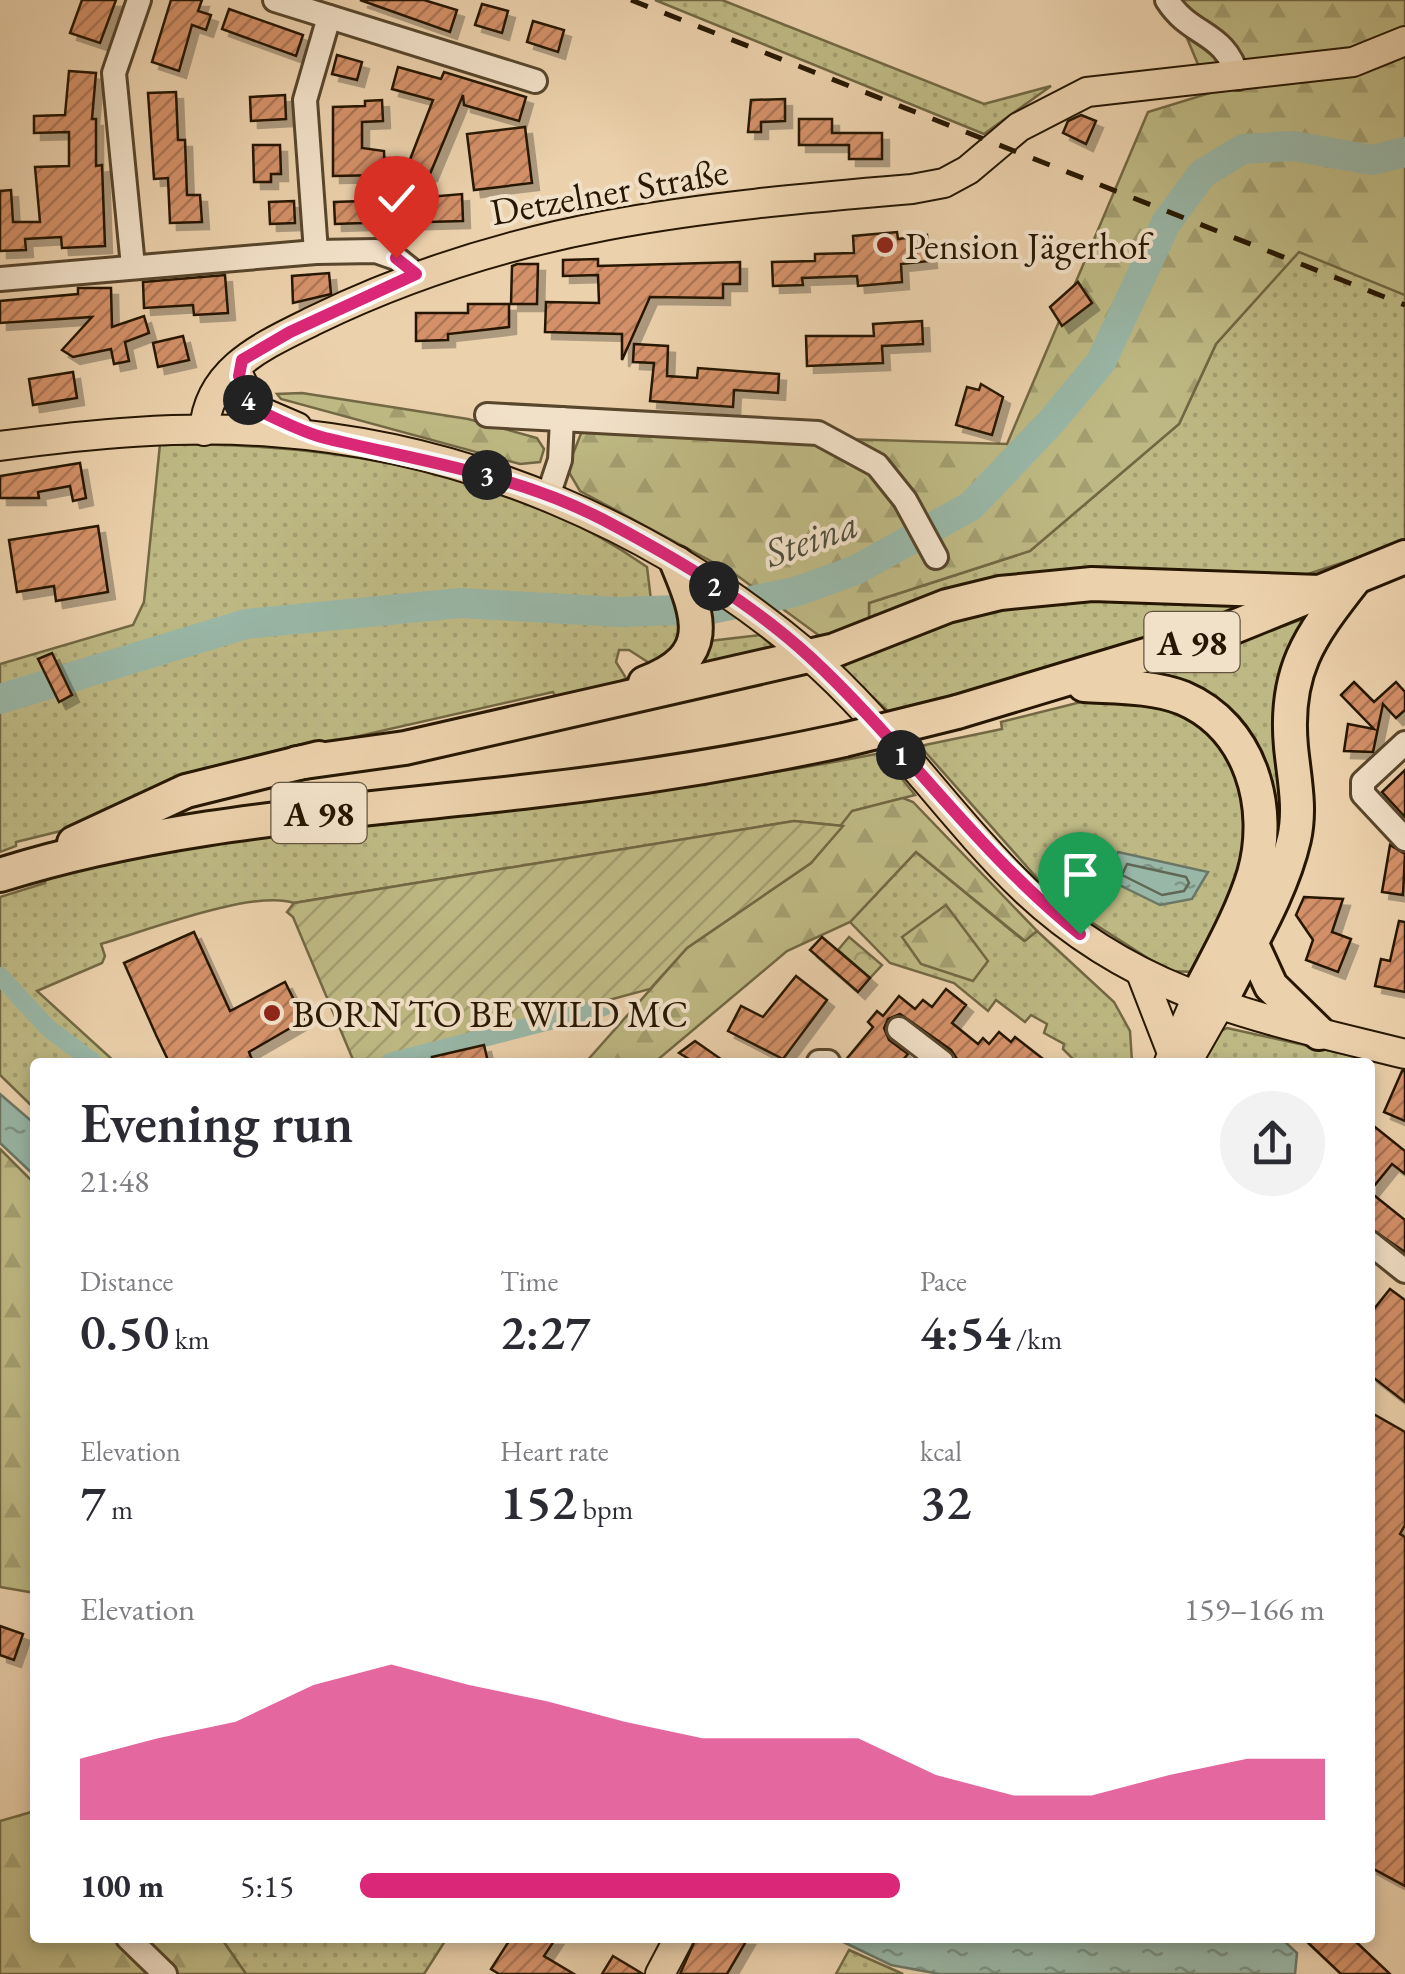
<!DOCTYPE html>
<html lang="en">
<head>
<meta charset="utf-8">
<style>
  body { margin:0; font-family:"EB Garamond",serif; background:#f2f2f3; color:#2b2b33; height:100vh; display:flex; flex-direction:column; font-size:38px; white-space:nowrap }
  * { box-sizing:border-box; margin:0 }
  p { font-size:32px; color:#7c7c81 }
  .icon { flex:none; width:55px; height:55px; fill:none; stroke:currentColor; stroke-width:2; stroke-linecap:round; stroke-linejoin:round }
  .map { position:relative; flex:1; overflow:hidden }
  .side { position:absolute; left:30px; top:1058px; width:1345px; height:885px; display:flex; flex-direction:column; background:#fff; border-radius:10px; box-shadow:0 5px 15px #0003 }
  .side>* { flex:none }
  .pin { position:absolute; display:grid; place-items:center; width:85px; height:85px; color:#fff; margin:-102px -42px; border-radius:50% 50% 50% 0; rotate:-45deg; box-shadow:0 0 10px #0007 }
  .pin .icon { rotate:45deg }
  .km { position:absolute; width:50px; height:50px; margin:-25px; border-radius:50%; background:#222; color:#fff; font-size:28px; line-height:50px; text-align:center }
  .round { display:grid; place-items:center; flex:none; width:105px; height:105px; border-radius:52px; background:#f2f2f3 }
  .headline { display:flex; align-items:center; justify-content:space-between; height:170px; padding:0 50px }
  h1 { font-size:55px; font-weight:600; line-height:75px }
  .stats { display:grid; grid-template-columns:repeat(3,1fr); gap:15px; height:170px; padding:10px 50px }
  .stats div { display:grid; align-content:center }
  .stats b { font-size:50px; font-weight:600 }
  .stats small { font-size:28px; font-weight:400 }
  .stats p { font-size:28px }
  .chart { height:280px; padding:20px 50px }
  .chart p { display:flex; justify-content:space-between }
  .chart svg { width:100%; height:180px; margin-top:10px; fill:#db2777; opacity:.7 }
  ul { padding:0 50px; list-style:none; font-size:32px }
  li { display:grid; grid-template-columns:160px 120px 1fr; align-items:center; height:75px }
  li i { height:25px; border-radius:12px; background:#db2777 }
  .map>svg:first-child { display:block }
</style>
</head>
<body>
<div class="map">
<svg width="1405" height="1974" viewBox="0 0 1405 1974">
  <defs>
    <pattern id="grass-dots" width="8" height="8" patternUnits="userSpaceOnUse" patternTransform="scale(2.5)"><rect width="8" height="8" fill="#beb984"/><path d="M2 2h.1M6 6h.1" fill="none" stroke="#a39e70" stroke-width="1.8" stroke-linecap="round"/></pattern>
    <pattern id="forest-firs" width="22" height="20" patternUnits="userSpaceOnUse" patternTransform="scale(2.5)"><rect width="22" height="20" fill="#beb984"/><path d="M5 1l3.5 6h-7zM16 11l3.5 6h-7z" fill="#a39e70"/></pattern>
    <pattern id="park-crowns" width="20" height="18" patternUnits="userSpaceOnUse" patternTransform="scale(2.5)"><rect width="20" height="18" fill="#beb984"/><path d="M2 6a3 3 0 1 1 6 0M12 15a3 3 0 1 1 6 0" fill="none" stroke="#a39e70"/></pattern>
    <pattern id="garden-furrows" width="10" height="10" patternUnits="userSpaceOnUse" patternTransform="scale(2.5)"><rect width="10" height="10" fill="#beb984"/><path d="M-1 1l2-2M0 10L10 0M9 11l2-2" fill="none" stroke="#a39e70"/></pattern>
    <pattern id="water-ripples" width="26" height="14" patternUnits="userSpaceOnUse" patternTransform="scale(2.5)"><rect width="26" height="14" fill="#99b7a7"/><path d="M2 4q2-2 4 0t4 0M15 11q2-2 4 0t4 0" fill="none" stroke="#7d9486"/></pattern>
    <pattern id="building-hatch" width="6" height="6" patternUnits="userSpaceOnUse" patternTransform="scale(2.5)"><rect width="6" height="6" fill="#d49169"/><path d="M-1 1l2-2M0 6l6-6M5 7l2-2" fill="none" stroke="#ac7554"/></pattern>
    <filter id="shadow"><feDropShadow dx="7" dy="7" stdDeviation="0" flood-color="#0004"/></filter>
  </defs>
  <rect width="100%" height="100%" fill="#ebd1ac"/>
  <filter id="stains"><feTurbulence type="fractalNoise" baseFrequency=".002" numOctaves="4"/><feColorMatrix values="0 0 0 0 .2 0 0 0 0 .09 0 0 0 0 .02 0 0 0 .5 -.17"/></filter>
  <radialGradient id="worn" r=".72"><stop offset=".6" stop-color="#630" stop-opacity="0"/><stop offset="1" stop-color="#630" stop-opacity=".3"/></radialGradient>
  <g fill="url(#grass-dots)" stroke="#726843" stroke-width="2.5">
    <polygon points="655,0 722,0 984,104 1051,86 984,134"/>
    <polygon points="1299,251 1405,295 1405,542 1305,575 1184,580 869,629 869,603 1030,551 1179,424 1216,344"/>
    <path d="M 160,444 C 326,443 508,469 647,567 L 651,600 L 679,599 C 689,630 678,647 654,666 L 629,650 L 619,650 L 616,662 L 626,678 L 617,683 L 556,698 L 553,692 L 231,765 L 69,829 L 16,842 L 16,846 L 0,852 L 0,664 L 133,625 L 144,602 Z"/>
    <polygon points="1104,599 1185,605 1247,599 1247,606 983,690 888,711 844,671 842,663 891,640 1000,608"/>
    <polygon points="1317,614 1286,768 1277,864 1267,787 1146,675"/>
    <polygon points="760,635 777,650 680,674 701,642"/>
    <polygon points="1089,700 1152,700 1194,716 1240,770 1247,860 1195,972 1168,971 1071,909 1071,897 1088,866 1075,862 1060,881 1043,885 920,746 1002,729 1001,722"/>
    <path d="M 881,753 L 915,795 L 852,811 L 843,826 L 794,821 L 294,903 C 254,889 145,931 101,944 L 105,956 L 102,963 L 37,991 L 115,1062 L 35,1062 L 35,1109 L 0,1075 L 0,897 L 45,883 L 45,877 C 181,841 319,828 459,813 C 601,798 741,781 881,753 Z"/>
    <polygon points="916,852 1024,941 1037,931 1114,1002 1130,1031 1132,1062 1076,1062 1063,1049 1064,1044 1044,1033 1047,1024 1031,1015 1025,1022 996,1000 988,1011 954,983 890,963 850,922"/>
    <polygon points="1227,1028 1367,1059 1366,1062 1197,1062 1218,1032"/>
    <polygon points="221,1938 447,1938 424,1974 246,1974"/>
    <polygon points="849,1950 903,1974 836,1974"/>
  </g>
  <g fill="url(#forest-firs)" stroke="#726843" stroke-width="2.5">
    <polygon points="1171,0 1405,0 1405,295 1299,252 1216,344 1179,424 1030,551 869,603 869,629 821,637 735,574 580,491 567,469 582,431 1007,444 1148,112 1210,93"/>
    <polygon points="302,393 468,419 537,438 544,449 540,462 520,464 281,399 277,394"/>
    <polygon points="903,798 913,802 1037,931 1025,941 916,852 850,922 787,951 655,1062 586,1062 687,948 811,863 852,811"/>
    <polygon points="946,905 988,961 973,981 921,964 902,937"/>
    <polygon points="0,1149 35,1184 35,1593 0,1587"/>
    <polygon points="35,1811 35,1938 221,1938 246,1974 0,1974 0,1821"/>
  </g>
  <polygon fill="url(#park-crowns)" stroke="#726843" stroke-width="2.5" points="849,937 882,965 870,978 838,950"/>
  <polygon fill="url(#garden-furrows)" stroke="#726843" stroke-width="2.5" points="794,821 843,826 811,863 687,948 650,989 378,1062 354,1062 293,917 287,912 294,903"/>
  <g fill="url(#water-ripples)" stroke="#6b7765" stroke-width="2.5">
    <polygon points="1118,852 1208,872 1192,899 1160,905 1105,878"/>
    <polygon points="0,1094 35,1124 35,1176 0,1143"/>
    <polygon points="835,1938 1281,1938 1297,1953 1295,1974 939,1974 891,1965"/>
  </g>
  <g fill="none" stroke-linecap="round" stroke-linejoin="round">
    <polygon stroke="#606754" stroke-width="2.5" points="1127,864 1186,877 1189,883 1184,891 1162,895 1122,875"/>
    <g stroke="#99b7a7" stroke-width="18">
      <polyline points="0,976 48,1028 93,1062"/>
      <polyline points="390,1062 604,1007"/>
    </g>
    <polyline stroke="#99b7a7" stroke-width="30" points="0,699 246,624 460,603 619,612 711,609 795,592 856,570 971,506 1050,423 1101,362 1166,223 1202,174 1243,149 1293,146 1372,160 1405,152"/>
  </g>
  <g fill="url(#building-hatch)" stroke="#271702" stroke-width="2.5" filter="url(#shadow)">
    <polygon points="82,0 116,0 100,43 70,33"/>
    <polygon points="171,0 202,0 198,11 211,15 206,30 192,25 179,71 152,62"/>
    <polygon points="360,0 424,0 457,10 450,32"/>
    <polygon points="482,4 508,11 502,33 475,25"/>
    <polygon points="229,9 303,35 296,56 222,29"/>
    <polygon points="533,21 564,30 558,52 527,42"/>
    <polygon points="337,55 362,62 357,80 332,74"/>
    <polygon points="398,67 441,79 444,72 526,97 519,121 464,105 463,95 430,174 404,175 433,100 392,89"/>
    <polygon points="69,71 96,73 92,119 96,119 96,166 102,165 105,246 62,248 61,237 25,239 26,250 0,251 0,191 11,190 13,222 40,222 35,167 69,166 69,132 34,133 34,116 65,115"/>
    <polygon points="176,92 178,140 185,140 187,195 200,195 202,222 170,223 168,178 154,179 148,93"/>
    <polygon points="285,95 286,119 251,121 250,97"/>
    <polygon points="785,99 785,121 761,122 761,132 748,132 751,100"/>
    <polygon points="382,100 383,121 362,122 362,148 384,151 385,175 333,176 333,107 365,106 365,101"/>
    <polygon points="1081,115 1096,121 1086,144 1063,133 1068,121"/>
    <polygon points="799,119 832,119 832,133 882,133 882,159 849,159 849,145 799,145"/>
    <polygon points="525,127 532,183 474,190 467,134"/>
    <polygon points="253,145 280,145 281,174 271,174 271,182 254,182"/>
    <polygon points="462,194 463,221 390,223 394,200"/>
    <polygon points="294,201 295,223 270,224 269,202"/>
    <polygon points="362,201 363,223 335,224 334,202"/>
    <polygon points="897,232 898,239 927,235 930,261 901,264 902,282 858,286 857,276 802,278 803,285 773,286 772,262 815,261 815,254 854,253 853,236"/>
    <polygon points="598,259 598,266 740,262 740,284 723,284 723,298 650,297 622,360 622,334 545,332 546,302 599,303 598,275 563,276 563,260"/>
    <polygon points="517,264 538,264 537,304 511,304 512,266"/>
    <polygon points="329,273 331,294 293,303 292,276"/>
    <polygon points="225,275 228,313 194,315 193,305 144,308 143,282"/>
    <polygon points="1078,282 1092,303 1062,326 1050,307"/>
    <polygon points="78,288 111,288 112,327 144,316 149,333 125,342 129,361 114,364 111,349 73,357 62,350 92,317 0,323 0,301 78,294"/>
    <polygon points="468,304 509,304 509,327 448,334 448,340 416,341 416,313 468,313"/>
    <polygon points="922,321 923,344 882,346 883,363 807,366 806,336 874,336 873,324"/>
    <polygon points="183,336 189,360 158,367 153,343"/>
    <polygon points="634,344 668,346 667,376 697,378 698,368 779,374 778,393 734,390 733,407 650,401 654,363 633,362"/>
    <polygon points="73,372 77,398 33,405 29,379"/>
    <polygon points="981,384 1003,397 992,435 956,425 967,387 979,390"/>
    <polygon points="80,463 86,498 73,501 70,486 38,492 39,498 0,498 0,476"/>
    <polygon points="98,526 108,592 56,601 54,586 17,592 9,540"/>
    <polygon points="52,653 72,695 59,702 38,659"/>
    <polygon points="1354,682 1374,702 1396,682 1405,692 1405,710 1396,718 1383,704 1373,752 1344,751 1348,724 1374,729 1341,695"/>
    <polygon points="1405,770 1405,817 1382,792"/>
    <polygon points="1390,845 1405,854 1403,895 1382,892"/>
    <polygon points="1304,897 1343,899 1332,932 1351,939 1338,972 1306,960 1313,940 1296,915"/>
    <polygon points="1399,921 1405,922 1405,992 1375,986 1381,959 1390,961"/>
    <polygon points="194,932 230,1011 285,982 304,1020 249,1052 253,1062 169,1062 156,1035 124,963"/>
    <polygon points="822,937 870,978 858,992 810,950"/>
    <polygon points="796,976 827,1000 783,1059 728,1031 741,1006 763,1017"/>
    <polygon points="946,989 966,1005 952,1023 978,1044 983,1038 989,1044 999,1032 1011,1042 1015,1037 1047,1062 959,1062 951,1050 900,1014 888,1019 884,1028 889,1040 908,1054 901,1062 844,1062 873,1027 868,1022 877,1011 883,1016 899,996 915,1009 923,1000 932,1007"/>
    <polygon points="695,1041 725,1062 694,1062 679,1053"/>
    <polygon points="484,1045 488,1062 433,1062 432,1057"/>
    <polygon points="1402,1071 1405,1071 1405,1121 1384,1112"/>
    <polygon points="1370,1123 1405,1151 1405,1174 1392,1164 1370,1191"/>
    <polygon points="1370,1192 1405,1220 1405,1252 1370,1228"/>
    <polygon points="1390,1289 1405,1300 1405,1402 1370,1375 1370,1314"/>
    <polygon points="1370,1412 1405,1432 1405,1525 1400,1534 1405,1537 1405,1886 1370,1867"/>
    <polygon points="0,1626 23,1634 14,1660 0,1655"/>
    <polygon points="511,1938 556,1938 544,1956 574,1974 499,1974 491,1969"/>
    <polygon points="696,1938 748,1938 727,1974 680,1974"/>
    <polygon points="1303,1938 1352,1938 1390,1974 1341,1974"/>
    <polygon points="613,1956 643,1974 602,1974"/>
  </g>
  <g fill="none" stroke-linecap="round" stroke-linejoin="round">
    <defs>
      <g id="minor">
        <polyline points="275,0 535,81"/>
        <path d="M 1167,0 C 1191,38 1225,30 1238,78"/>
        <polyline points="316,252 305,100 329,17"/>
        <polyline points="133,266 114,73 139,0"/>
        <polyline points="0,279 316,252 376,251 396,258 416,274"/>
        <polyline points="487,415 818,433 877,465 905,500 936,557"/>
        <polyline points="548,496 560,460 562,419"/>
        <polyline points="1405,743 1363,782 1363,794 1405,839"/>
        <polyline points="899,1029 942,1062"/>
        <polyline points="819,1062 828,1062"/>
        <polyline points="1370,1243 1405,1271"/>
        <polyline points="128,1938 165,1974"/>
      </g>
      <g id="major">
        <polyline points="239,376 255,409 297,427"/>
        <path d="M 204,431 C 208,368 265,345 315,320 C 512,224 698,207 912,189 L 944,183 L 968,170 L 1019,127 L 1087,92 L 1353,62 L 1405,41"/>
        <path d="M 0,446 C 89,434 183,425 273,432 C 469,446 658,528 807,654 C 888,724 949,817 1026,891 C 1139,997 1261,1018 1405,1054"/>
        <polyline points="1141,973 1172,1053"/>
        <polyline points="1169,1062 1196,999"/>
        <polyline points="1187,1062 1219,1006"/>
        <polyline points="660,1974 679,1938"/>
      </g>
      <g id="highway">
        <path d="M 645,683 C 714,657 700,618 677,563"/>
        <path d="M 1084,685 C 1117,687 1152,686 1183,698 C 1251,727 1273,807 1254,874 C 1241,917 1216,959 1196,999"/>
        <polyline points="957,712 1219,633 1405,557"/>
        <polyline points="297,763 405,748 835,650 947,606 1000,593 1092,584 1320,592"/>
        <polyline points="74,843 186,791 319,758"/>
        <path d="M 0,875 C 168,822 348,812 522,792 C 630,780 738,763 844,740"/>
        <polyline points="1250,940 1271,986 1319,1033"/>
        <path d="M 1219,1006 C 1244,953 1281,896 1294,839 C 1301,808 1294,778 1291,747 C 1284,672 1309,637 1353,581"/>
      </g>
    </defs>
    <use href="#minor" stroke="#58462c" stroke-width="28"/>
    <use href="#major" stroke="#271702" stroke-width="32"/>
    <use href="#highway" stroke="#271702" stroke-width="38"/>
    <use href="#minor" stroke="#f2e1c9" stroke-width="22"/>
    <use href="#major" stroke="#ebd1ac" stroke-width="28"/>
    <use href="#highway" stroke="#ebd1ac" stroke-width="32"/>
    <polyline stroke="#271702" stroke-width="5" stroke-dasharray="18 18" stroke-linecap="butt" points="631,0 1405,305"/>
    <defs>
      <polyline id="highway-bridge" points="844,740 957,712"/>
    </defs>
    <use href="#highway-bridge" stroke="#271702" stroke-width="38" stroke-linecap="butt"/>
    <use href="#highway-bridge" stroke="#ebd1ac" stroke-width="32"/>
  </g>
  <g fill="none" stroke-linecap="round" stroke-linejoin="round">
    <defs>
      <path id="route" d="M 396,258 L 416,274 L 290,332 L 242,360 L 239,376 L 255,409 C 278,419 301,432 325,438 C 424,462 523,475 615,526 C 682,562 754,605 810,657 C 905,745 978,853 1080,934"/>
    </defs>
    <use href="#route" stroke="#fff" stroke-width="20"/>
    <use href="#route" stroke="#db2777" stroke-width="12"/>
  </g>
  <g fill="#8f2418" stroke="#f2e1c9" stroke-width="4">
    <circle cx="885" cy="245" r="10"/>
    <circle cx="272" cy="1013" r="10"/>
  </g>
  <g text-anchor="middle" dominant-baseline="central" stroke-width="8" stroke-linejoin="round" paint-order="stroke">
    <g fill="#f2e1c9" stroke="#64543e" stroke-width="2.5">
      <rect x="1144.5" y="612" width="95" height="60" rx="8"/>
      <rect x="271.5" y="783" width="95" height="60" rx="8"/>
    </g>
    <g font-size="35" font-weight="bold" fill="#271702">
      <text x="1192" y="642">A 98</text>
      <text x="319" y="813">A 98</text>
    </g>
    <g font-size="38" fill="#271702" stroke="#f2e1c9">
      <text transform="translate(609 191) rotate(-10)">Detzelner Straße</text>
    </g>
    <g font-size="38" fill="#271702" stroke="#f2e1c9" text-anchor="start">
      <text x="905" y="245">Pension Jägerhof</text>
      <text x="292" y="1013">BORN TO BE WILD MC</text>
    </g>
    <g font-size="40" font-style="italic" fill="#4f4f3c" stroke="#f2e1c9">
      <text transform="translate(811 538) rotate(-20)">Steina</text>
    </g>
  </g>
  <rect width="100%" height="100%" filter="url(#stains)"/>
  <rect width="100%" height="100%" fill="url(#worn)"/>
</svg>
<div class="pin" style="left:1080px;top:934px;background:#1e9e55"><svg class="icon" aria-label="arrive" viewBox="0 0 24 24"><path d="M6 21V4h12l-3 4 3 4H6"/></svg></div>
<div class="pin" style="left:396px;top:258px;background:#d93025"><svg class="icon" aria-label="check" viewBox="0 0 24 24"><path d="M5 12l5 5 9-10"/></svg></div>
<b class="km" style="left:901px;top:755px">1</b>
<b class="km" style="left:714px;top:586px">2</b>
<b class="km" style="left:487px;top:475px">3</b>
<b class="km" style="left:248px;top:400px">4</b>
<section class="side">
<div class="headline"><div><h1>Evening run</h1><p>21:48</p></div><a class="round"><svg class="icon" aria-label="share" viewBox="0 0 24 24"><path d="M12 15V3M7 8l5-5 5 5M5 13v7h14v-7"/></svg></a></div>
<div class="stats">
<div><p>Distance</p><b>0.50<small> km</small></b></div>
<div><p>Time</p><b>2:27</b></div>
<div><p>Pace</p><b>4:54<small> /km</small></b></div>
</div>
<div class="stats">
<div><p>Elevation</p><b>7<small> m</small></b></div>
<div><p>Heart rate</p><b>152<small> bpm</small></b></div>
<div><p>kcal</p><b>32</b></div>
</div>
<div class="chart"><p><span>Elevation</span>159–166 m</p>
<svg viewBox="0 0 160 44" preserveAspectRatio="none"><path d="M0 44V29L10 24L20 20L30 11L40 6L50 11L60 15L70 20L80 24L90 24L100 24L110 33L120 38L130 38L140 33L150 29L160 29V44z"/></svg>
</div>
<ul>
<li><b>100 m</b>5:15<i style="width:56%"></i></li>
</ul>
</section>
</div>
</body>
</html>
